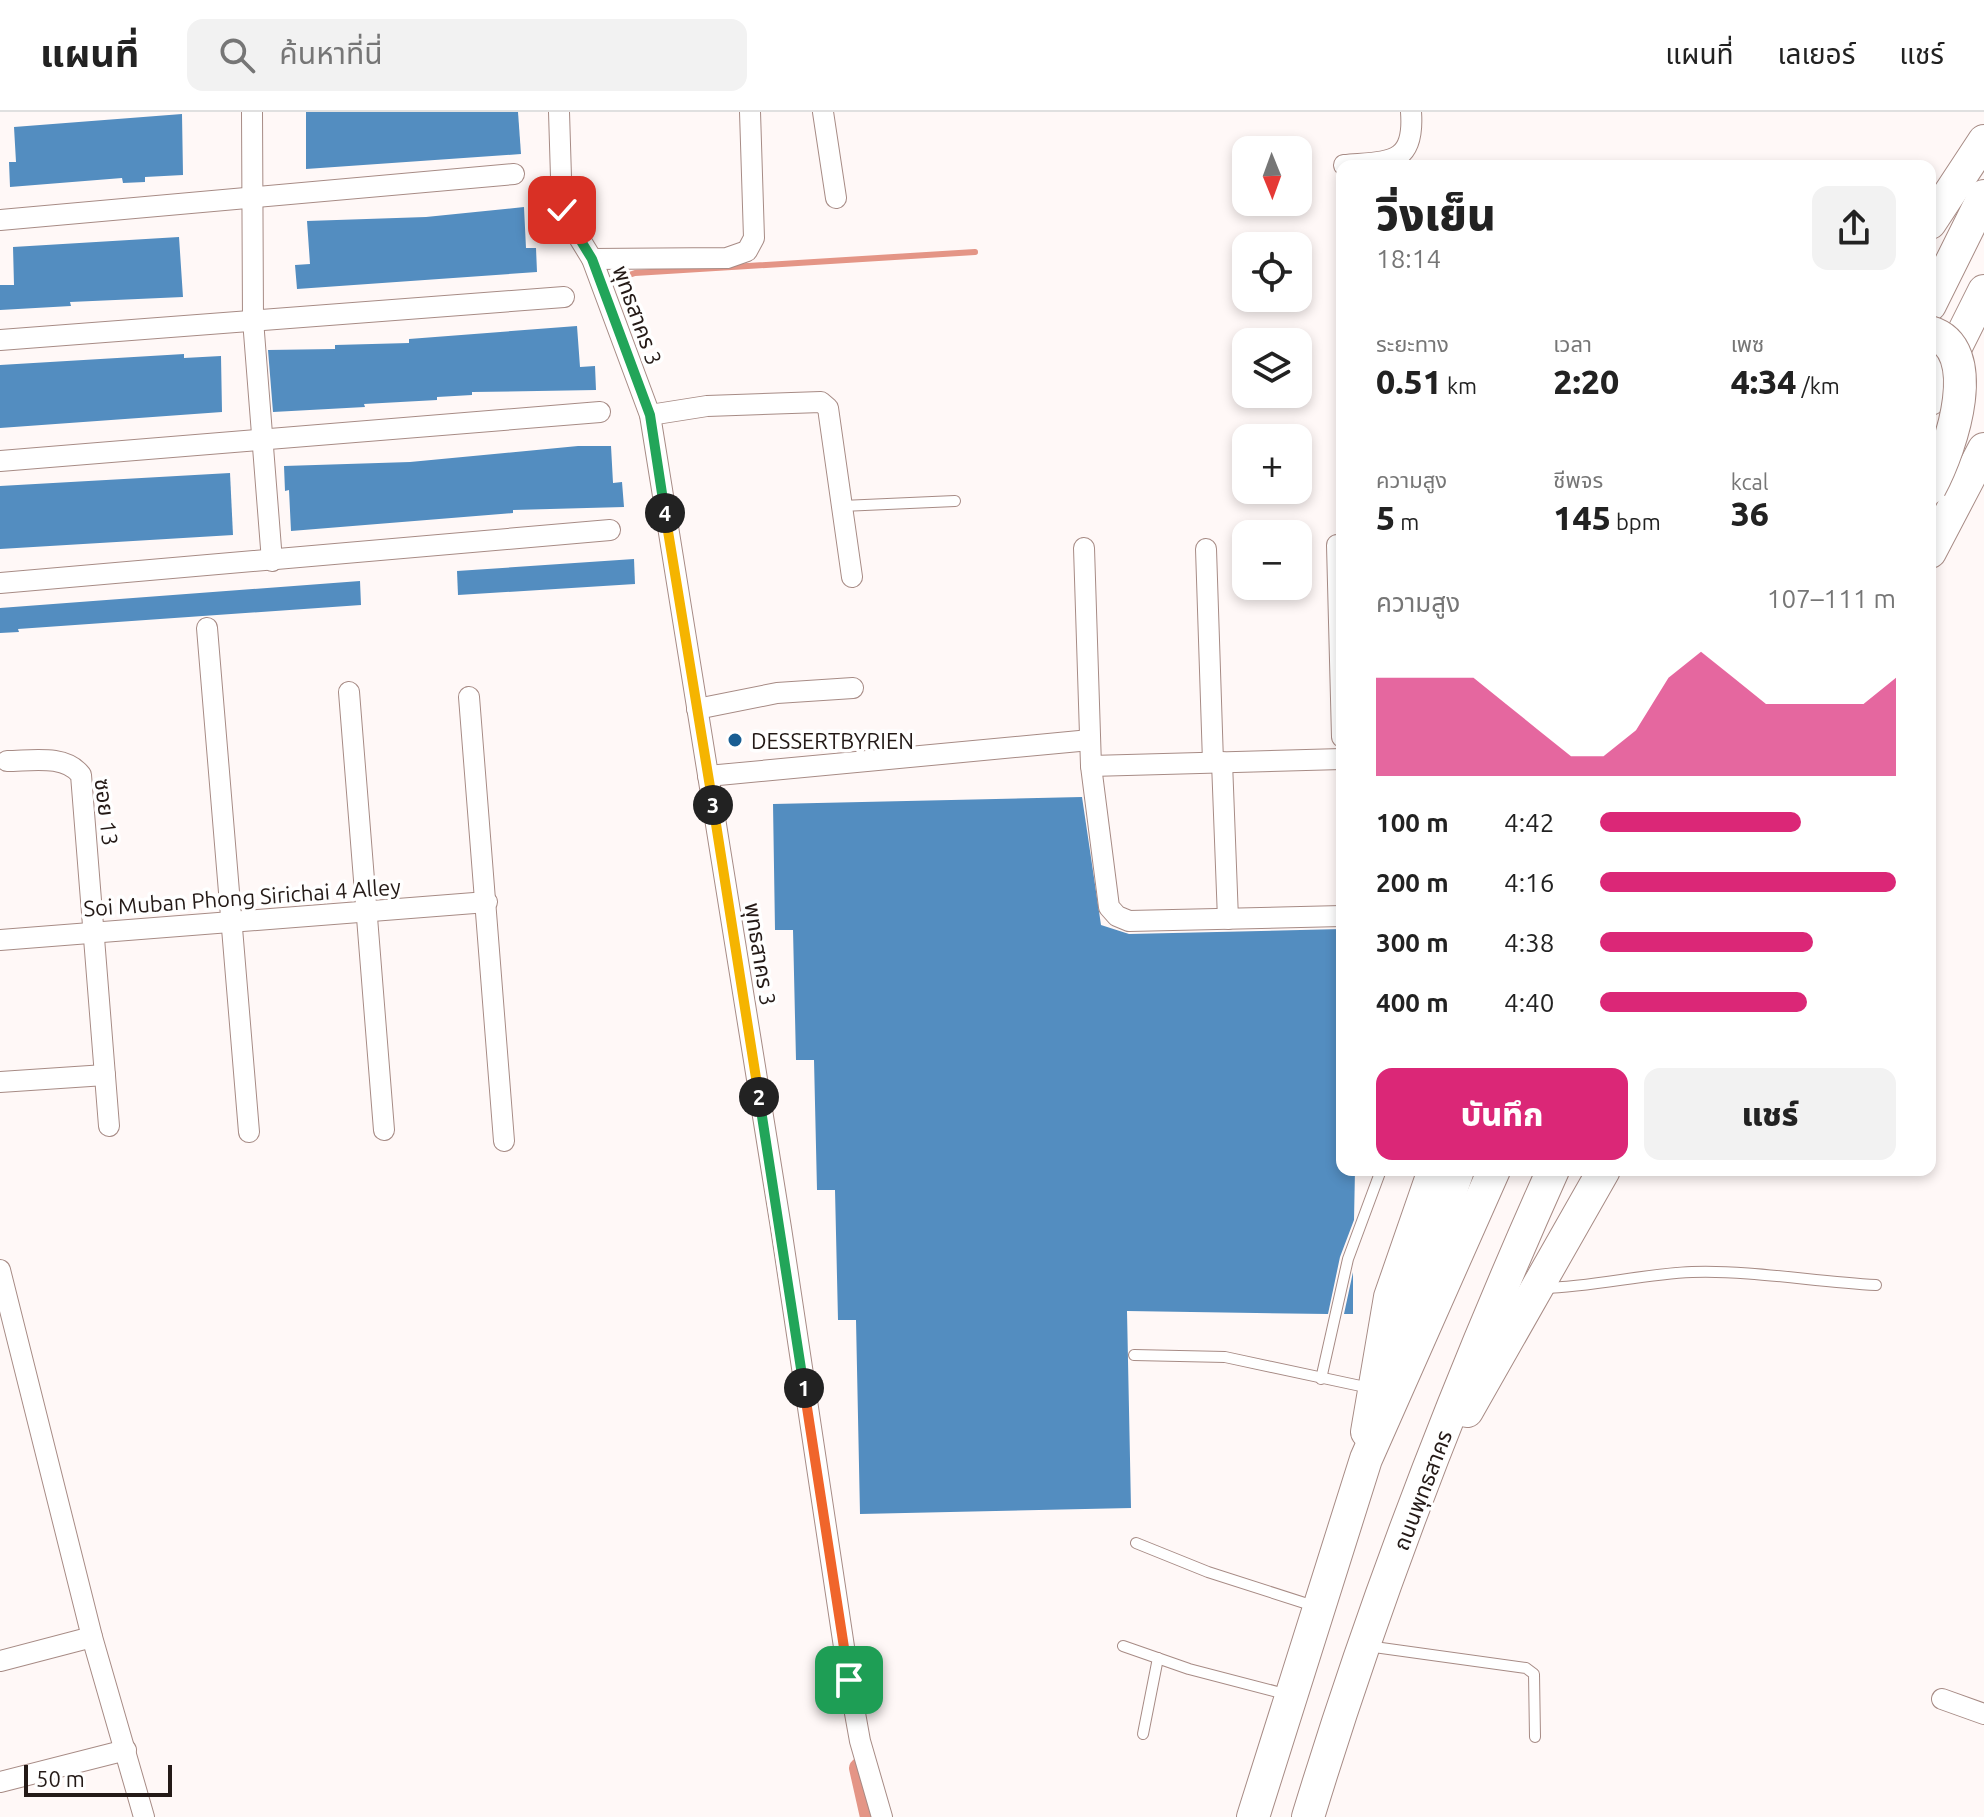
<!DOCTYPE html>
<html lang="th">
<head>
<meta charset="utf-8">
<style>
  body { margin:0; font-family:Ubuntu,"Noto Sans Thai",sans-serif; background:#f2f2f2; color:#222; height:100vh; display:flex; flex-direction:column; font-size:30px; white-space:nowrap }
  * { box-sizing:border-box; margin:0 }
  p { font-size:26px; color:#767676 }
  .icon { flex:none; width:44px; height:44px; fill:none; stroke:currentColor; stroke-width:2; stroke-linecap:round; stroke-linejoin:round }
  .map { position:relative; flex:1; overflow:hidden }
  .sheet { position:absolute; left:1336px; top:48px; width:600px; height:1016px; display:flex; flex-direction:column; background:#fff; border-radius:16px; box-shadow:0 4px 12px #0003 }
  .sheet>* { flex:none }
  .needle { width:52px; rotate:179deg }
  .fabs { position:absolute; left:1232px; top:24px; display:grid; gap:16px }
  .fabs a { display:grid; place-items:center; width:80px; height:80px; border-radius:16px; background:#fff; box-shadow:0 4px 12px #0003; font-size:40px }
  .scale { position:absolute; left:24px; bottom:20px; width:148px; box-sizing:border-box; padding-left:8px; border:4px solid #241a17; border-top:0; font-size:22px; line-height:28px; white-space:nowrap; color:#241a17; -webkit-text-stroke:6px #fff; paint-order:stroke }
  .pin { position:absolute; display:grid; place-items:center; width:68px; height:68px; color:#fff; margin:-34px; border-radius:16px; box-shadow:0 4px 12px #0006 }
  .km { position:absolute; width:40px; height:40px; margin:-20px; border-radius:50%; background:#222; color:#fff; font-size:22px; line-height:40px; text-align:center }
  .round { display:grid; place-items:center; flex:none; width:84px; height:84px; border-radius:16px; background:#f2f2f2 }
  .overview { display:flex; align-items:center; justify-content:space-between; height:136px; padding:0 40px }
  h1 { font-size:44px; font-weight:800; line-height:60px }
  .figures { display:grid; grid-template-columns:repeat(3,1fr); gap:12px; height:136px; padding:8px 40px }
  .figures div { display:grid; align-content:center }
  .figures b { font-size:34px; font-weight:800 }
  .figures small { font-size:22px; font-weight:400 }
  .figures p { font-size:22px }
  .chart { height:224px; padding:16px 40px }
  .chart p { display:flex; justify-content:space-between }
  .chart svg { width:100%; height:144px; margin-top:8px; fill:#db2777; opacity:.7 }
  .button { display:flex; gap:16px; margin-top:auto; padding:16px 40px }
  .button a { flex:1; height:92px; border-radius:16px; background:#db2777; color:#fff; font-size:32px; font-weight:800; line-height:92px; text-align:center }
  .button a+a { background:#f2f2f2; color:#222 }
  ul { padding:0 40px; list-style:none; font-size:26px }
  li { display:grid; grid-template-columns:128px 96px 1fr; align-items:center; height:60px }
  li i { height:20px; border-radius:10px; background:#db2777 }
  header { display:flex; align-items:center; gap:48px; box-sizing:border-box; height:112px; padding:0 40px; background:#fff; border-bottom:2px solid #e0e0e0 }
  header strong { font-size:38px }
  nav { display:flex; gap:44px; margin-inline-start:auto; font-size:28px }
  .search { width:560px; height:72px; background:#f2f2f2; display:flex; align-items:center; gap:20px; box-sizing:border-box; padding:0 28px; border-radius:16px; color:#767676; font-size:30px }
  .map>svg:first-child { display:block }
</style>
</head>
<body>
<header>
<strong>แผนที่</strong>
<div class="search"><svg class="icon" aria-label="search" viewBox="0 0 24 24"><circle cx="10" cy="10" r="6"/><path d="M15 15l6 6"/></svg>ค้นหาที่นี่</div>
<nav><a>แผนที่</a><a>เลเยอร์</a><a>แชร์</a></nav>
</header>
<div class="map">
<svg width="1984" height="1705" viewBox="0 0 1984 1705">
  <rect width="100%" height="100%" fill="#fff8f7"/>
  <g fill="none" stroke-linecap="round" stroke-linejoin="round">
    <polyline stroke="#e49586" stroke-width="6" points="606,171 635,161 975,140"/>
    <polyline stroke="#e49586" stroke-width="20" points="859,1656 870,1705"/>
  </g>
  <g fill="#538dc0">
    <polygon points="306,0 518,0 521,42 306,57"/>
    <polygon points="182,2 183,63 145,65 145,70 123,71 122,66 10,75 9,50 16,50 14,15"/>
    <polygon points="524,95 526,136 536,136 537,160 297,177 295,153 310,152 307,109 426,105"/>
    <polygon points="179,125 183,185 70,190 71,194 0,198 0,173 14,173 13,135"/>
    <polygon points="577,214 580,255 595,254 596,278 472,280 472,283 437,285 437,288 364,292 365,295 273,300 268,238 335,237 335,233 409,231 409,227"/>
    <polygon points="184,242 184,246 221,244 222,300 0,316 0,253"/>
    <polygon points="578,334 611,334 613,371 622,370 624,395 513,398 513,401 291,419 289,378 285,379 284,354 410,350"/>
    <polygon points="230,361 233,423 0,437 0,374"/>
    <polygon points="634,447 635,472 458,483 457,459"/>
    <polygon points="360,469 361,493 18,517 19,520 0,521 0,496"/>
    <polygon points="1082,685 1101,813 1129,822 1342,817 1342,1058 1355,1058 1354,1108 1340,1145 1328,1202 1127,1199 1131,1396 860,1402 856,1208 838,1208 835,1078 817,1078 814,948 796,948 793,818 775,818 773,692"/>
    <polygon points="1353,1160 1353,1202 1344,1202"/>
  </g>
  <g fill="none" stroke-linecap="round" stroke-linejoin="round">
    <defs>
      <g id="lane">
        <polyline points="842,394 955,389"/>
        <path d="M 1544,1176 C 1594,1175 1642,1162 1692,1160 C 1753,1158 1815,1170 1876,1173"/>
        <polyline points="1134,1243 1225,1245 1370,1276"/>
        <polyline points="1321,1267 1348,1147 1381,1058"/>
        <polyline points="1136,1431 1208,1460 1317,1495"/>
        <polyline points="1123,1534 1189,1557 1289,1583"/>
        <polyline points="1367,1534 1526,1556 1534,1562 1535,1625"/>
        <polyline points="1143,1622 1158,1546"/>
      </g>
      <g id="street">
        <polyline points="252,0 253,208 272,449"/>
        <polyline points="559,0 562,98 592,147 650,303 781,1116 849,1568 860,1629 882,1705"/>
        <polyline points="823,0 836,86"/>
        <path d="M 1344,53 C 1388,49 1415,54 1411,0"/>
        <polyline points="0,108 514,62"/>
        <polyline points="592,147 727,146 747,139 754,126 750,0"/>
        <polyline points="0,228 564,185"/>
        <polyline points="650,303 707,294 821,290 828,296 852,465"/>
        <polyline points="0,349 600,300"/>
        <polyline points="1337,433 1342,625"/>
        <polyline points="1084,436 1091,654 1109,795 1117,804 1129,809 1342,804"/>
        <polyline points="1206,437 1213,650"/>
        <polyline points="0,471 610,418"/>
        <polyline points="207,516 249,1020"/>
        <polyline points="349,580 384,1018"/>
        <polyline points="469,585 504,1029"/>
        <polyline points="697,597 777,581 853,576"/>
        <path d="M 7,649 C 31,649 65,642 81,663 L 109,1014"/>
        <polyline points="1222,650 1228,807"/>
        <polyline points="1091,654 1342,647"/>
        <polyline points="708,664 1090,628"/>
        <polyline points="0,828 487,790"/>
        <polyline points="0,970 105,963"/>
        <polyline points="0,1158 92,1525 144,1705"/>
        <polyline points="0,1549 92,1525"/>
        <polyline points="1942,1587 1984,1602"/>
        <polyline points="0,1670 126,1638"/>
      </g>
      <g id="primary">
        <polyline points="1930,111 1984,29"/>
        <polyline points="1930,193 1984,84"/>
        <polyline points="1930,287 1984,179"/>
        <polyline points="1930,440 1984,337"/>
        <polyline points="1395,1240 1458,1058"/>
        <polyline points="1467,1299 1604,1058"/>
        <polyline points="1367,1320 1390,1185 1434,1058"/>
        <polyline points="1253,1705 1366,1347 1494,1058"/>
        <path d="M 1308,1705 C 1375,1485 1459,1268 1553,1058"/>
      </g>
    </defs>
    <use href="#lane" stroke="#a78b85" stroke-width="12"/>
    <use href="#street" stroke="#a78b85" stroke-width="22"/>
    <use href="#primary" stroke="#a78b85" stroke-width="34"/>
    <use href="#lane" stroke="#fff" stroke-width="10"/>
    <use href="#street" stroke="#fff" stroke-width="20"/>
    <use href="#primary" stroke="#fff" stroke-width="32"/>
    <defs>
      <path id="primary-bridge" d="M 1930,220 C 1984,236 1953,333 1930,376"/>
    </defs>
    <use href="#primary-bridge" stroke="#a78b85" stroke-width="34" stroke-linecap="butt"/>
    <use href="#primary-bridge" stroke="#fff" stroke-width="32"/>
  </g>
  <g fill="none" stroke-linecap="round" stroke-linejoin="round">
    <defs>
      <polyline id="split-1" points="804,1276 849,1568"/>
      <polyline id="split-2" points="759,985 804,1276"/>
      <polyline id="split-3" points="713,693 759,985"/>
      <polyline id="split-4" points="665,401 713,693"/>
      <polyline id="split-5" points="562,98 592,147 650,303 665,401"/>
    </defs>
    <use href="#split-1" stroke="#fff" stroke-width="16"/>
    <use href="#split-2" stroke="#fff" stroke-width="16"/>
    <use href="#split-3" stroke="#fff" stroke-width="16"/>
    <use href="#split-4" stroke="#fff" stroke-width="16"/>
    <use href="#split-5" stroke="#fff" stroke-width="16"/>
    <use href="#split-1" stroke="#f0652b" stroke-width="10"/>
    <use href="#split-2" stroke="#22a559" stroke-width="10"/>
    <use href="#split-3" stroke="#f5b400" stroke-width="10"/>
    <use href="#split-4" stroke="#f5b400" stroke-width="10"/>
    <use href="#split-5" stroke="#22a559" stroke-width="10"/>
  </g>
  <circle fill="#195e93" stroke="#fff" stroke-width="3" cx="735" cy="628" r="8"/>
  <g text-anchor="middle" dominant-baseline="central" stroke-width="7" stroke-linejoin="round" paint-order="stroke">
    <g font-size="22" fill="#241a17" stroke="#fff">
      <text transform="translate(638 203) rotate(70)">พุทธสาคร 3</text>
      <text transform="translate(107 700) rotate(83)">ซอย 13</text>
      <text transform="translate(242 785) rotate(-4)">Soi Muban Phong Sirichai 4 Alley</text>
      <text transform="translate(761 842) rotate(81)">พุทธสาคร 3</text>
      <text transform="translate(1422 1378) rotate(-69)">ถนนพุทธสาคร</text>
    </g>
    <g font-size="22" fill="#241a17" stroke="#fff" text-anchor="start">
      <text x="751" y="628">DESSERTBYRIEN</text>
    </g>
  </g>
</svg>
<div class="fabs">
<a><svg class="needle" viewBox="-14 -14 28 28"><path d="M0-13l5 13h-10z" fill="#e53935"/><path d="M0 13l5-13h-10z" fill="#767676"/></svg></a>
<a><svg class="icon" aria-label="locate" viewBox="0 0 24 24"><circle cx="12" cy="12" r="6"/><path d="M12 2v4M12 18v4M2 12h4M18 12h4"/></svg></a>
<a><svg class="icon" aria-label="layers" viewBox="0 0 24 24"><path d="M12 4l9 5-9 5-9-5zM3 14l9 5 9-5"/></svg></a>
<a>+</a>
<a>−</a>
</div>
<div class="scale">50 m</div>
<div class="pin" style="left:849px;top:1568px;background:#1e9e55"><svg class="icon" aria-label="arrive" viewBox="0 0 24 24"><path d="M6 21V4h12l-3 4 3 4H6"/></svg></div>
<div class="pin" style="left:562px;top:98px;background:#d93025"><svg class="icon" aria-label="check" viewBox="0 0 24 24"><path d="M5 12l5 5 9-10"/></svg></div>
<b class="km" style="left:804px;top:1276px">1</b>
<b class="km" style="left:759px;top:985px">2</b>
<b class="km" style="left:713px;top:693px">3</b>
<b class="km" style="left:665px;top:401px">4</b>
<section class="sheet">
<div class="overview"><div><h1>วิ่งเย็น</h1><p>18:14</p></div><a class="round"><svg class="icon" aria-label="share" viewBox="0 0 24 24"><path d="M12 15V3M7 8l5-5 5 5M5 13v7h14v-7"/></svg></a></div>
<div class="figures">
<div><p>ระยะทาง</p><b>0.51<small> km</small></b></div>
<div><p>เวลา</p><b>2:20</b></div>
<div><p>เพซ</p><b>4:34<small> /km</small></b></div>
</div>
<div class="figures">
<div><p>ความสูง</p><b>5<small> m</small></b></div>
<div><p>ชีพจร</p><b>145<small> bpm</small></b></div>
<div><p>kcal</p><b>36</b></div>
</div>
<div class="chart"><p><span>ความสูง</span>107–111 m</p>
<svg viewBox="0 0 160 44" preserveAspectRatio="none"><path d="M0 44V14L10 14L20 14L30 14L40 22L50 30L60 38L70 38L80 30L90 14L100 6L110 14L120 22L130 22L140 22L150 22L160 14V44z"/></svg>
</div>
<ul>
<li><b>100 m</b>4:42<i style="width:68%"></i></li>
<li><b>200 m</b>4:16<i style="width:100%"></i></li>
<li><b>300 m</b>4:38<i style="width:72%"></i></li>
<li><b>400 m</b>4:40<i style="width:70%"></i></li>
</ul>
<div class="button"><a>บันทึก</a><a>แชร์</a></div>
</section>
</div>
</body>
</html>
